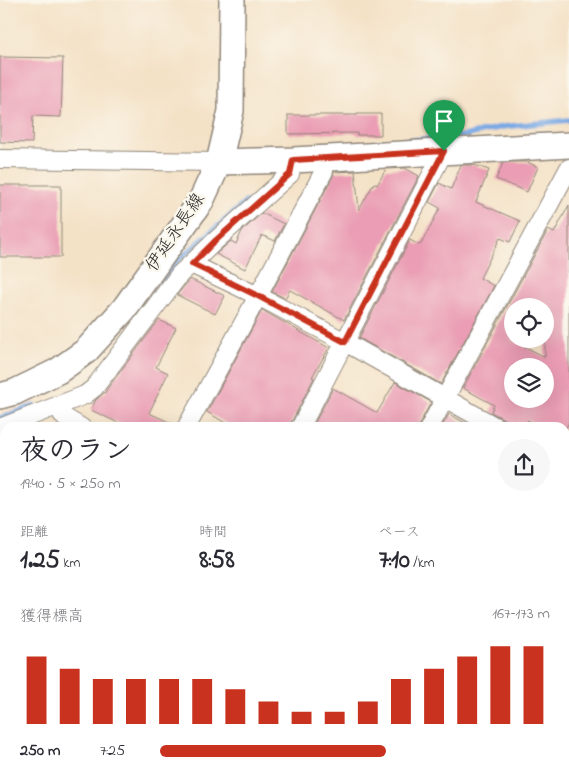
<!DOCTYPE html>
<html lang="ja">
<head>
<meta charset="utf-8">
<style>
  body { margin:0; font-family:"Indie Flower","Klee One",sans-serif; background:#f7f7f7; color:#2b2b33; height:100vh; display:flex; flex-direction:column; font-size:19px; white-space:nowrap }
  * { box-sizing:border-box; margin:0 }
  p { font-size:16px; color:#7c7c81 }
  .icon { flex:none; width:28px; height:28px; fill:none; stroke:currentColor; stroke-width:2; stroke-linecap:round; stroke-linejoin:round }
  .map { position:relative; flex:1; overflow:hidden }
  .side { position:absolute; left:0px; top:422px; width:570px; height:359px; display:flex; flex-direction:column; background:#fff; border-radius:15px 15px 0 0; box-shadow:0 5px 20px #0002 }
  .side>* { flex:none }
  .controls { position:absolute; left:504px; top:298px; display:grid; gap:10px }
  .controls a { display:grid; place-items:center; width:50px; height:50px; border-radius:50%; background:#fff; box-shadow:0 5px 20px #0002; font-size:25px }
  .pin { position:absolute; display:grid; place-items:center; width:42px; height:42px; color:#fff; margin:-51px -21px; border-radius:50% 50% 50% 0; rotate:-45deg; box-shadow:0 0 5px #0007 }
  .pin .icon { rotate:45deg }
  .round { display:grid; place-items:center; flex:none; width:52px; height:52px; border-radius:26px; background:#f7f7f7 }
  .head { display:flex; align-items:center; justify-content:space-between; height:85px; padding:0 20px }
  h1 { font-size:28px; font-weight:700; line-height:38px }
  .metrics { display:grid; grid-template-columns:repeat(3,1fr); gap:8px; height:85px; padding:5px 20px }
  .metrics div { display:grid; align-content:center }
  .metrics b { font-size:25px; font-weight:700 }
  .metrics small { font-size:14px; font-weight:400 }
  .metrics p { font-size:14px }
  .chart { height:140px; padding:10px 20px }
  .chart p { display:flex; justify-content:space-between }
  .chart svg { width:100%; height:90px; margin-top:5px; stroke:#c8321e; stroke-width:6 }
  ul { padding:0 20px; list-style:none; font-size:16px }
  li { display:grid; grid-template-columns:80px 60px 1fr; align-items:center; height:38px }
  li i { height:12px; border-radius:6px; background:#c8321e }
  .map>svg:first-child { display:block }
</style>
</head>
<body>
<div class="map">
<svg width="569" height="781" viewBox="0 0 569 781">
  <rect width="100%" height="100%" fill="#fbf7ec"/>
  <filter id="ink" filterUnits="userSpaceOnUse"><feTurbulence type="fractalNoise" baseFrequency=".02" numOctaves="2"/><feDisplacementMap in="SourceGraphic" scale="10" xChannelSelector="R" yChannelSelector="G"/><feConvolveMatrix kernelMatrix="1 2 1 2 8 2 1 2 1" color-interpolation-filters="sRGB"/></filter>
  <filter id="wash" filterUnits="userSpaceOnUse"><feTurbulence type="fractalNoise" baseFrequency=".0096" numOctaves="4" result="noise"/><feDisplacementMap in="SourceGraphic" scale="20" xChannelSelector="R" yChannelSelector="G"/><feGaussianBlur stdDeviation="1.12" result="paint"/><feColorMatrix in="noise" values="0 0 0 0 0 0 0 0 0 0 0 0 0 0 0 0 0 1.4 0 .05"/><feComposite in="paint" operator="in"/></filter>
  <g filter="url(#wash)">
    <rect width="100%" height="100%" fill="#f4e2c7"/>
    <polygon fill="#7aa9e4" stroke="#526a88" points="569,547 569,640 565,653 565,557"/>
    <g fill="none" stroke-linecap="round" stroke-linejoin="round">
      <g stroke="#7aa9e4" stroke-width="5.5">
        <polyline points="375,143 464,136 502,127 569,120"/>
        <polyline points="147,304 176,262 246,202"/>
        <polyline points="0,418 34,406"/>
      </g>
    </g>
    <g id="blocks">
      <g fill="#ea9db4" fill-rule="evenodd">
        <polygon points="0,57 63,58 61,117 33,116 32,143 0,142"/>
        <polygon points="357,114 381,114 381,135 357,135 357,133 288,134 288,115 357,115"/>
        <polygon points="512,162 527,162 538,167 527,192 496,179 503,163"/>
        <polygon points="461,165 474,165 489,170 476,202 520,221 510,242 500,238 480,278 494,286 441,384 359,338 410,240 419,245 420,244 421,244 440,208 429,202 439,183 451,189"/>
        <polygon points="405,168 419,176 344,320 290,290 285,298 272,292 333,176 334,172 355,171 359,210 374,183 377,185 386,169"/>
        <rect x="0" y="185" width="61" height="72"/>
        <path d="M 569,205 L 569,422 L 566,428 L 541,428 L 528,420 L 524,428 L 509,428 L 507,423 L 504,419 L 491,412 L 494,405 L 463,388 L 548,230 L 554,233 ZM 512,306 L 545,306 L 545,357 L 512,340 ZM 512,366 L 545,366 L 545,399 L 512,399 Z"/>
        <polygon points="262,213 284,224 275,241 262,235 245,269 216,254 231,241 236,244 242,231"/>
        <polygon points="190,279 225,296 215,314 177,295"/>
        <polygon points="262,310 329,348 312,377 314,378 291,423 290,428 234,428 207,412"/>
        <polygon points="159,320 176,328 156,367 168,373 149,413 176,425 176,428 129,428 91,410 95,401 104,393 105,393 107,389"/>
        <polygon points="395,382 431,402 420,423 419,428 312,428 333,388 377,413"/>
        <polygon points="449,414 474,428 441,428"/>
      </g>
    </g>
  </g>
  <g filter="url(#ink)">
    <use href="#blocks" fill-opacity="0" stroke="#908679" stroke-width="1"/>
    <g fill="none" stroke-linecap="round" stroke-linejoin="round">
      <defs>
        <g id="street">
          <polyline points="0,159 219,162"/>
          <polyline points="293,160 290,174 214,242 191,264 258,296 345,342 498,428"/>
          <polyline points="57,406 64,417 82,428"/>
          <polyline points="0,428 85,395 94,388 180,274 191,264"/>
          <polyline points="186,428 258,296 324,171 323,158"/>
          <polyline points="300,428 444,151"/>
          <polyline points="429,428 569,168"/>
          <polyline points="565,468 569,458"/>
          <polyline points="0,496 5,498"/>
          <polyline points="0,582 5,572"/>
          <polyline points="8,781 10,776"/>
          <polyline points="124,781 126,776"/>
          <polyline points="251,781 253,776"/>
          <polyline points="374,781 376,776"/>
          <polyline points="471,781 472,776"/>
        </g>
        <g id="secondary">
          <polyline points="219,162 293,160 569,145"/>
          <polyline points="0,396 15,392 58,371 86,351 124,309 201,201 219,162 231,111 232,0"/>
        </g>
      </defs>
      <use href="#street" stroke="#908679" stroke-width="20"/>
      <use href="#secondary" stroke="#908679" stroke-width="28"/>
      <use href="#street" stroke="#fff" stroke-width="18"/>
      <use href="#secondary" stroke="#fff" stroke-width="25"/>
    </g>
  </g>
  <g fill="none" stroke-linecap="round" stroke-linejoin="round" filter="url(#ink)">
    <defs>
      <polygon id="route" points="444,151 345,342 258,296 192,264 214,242 290,174 293,160"/>
    </defs>
    <use href="#route" stroke="#fff" stroke-width="10"/>
    <use href="#route" stroke="#c8321e" stroke-width="6"/>
  </g>
  <g text-anchor="middle" dominant-baseline="central" stroke-width="5" stroke-linejoin="round" paint-order="stroke">
    <g font-size="18" fill="#2b2b2b" stroke="#fbf7ec">
      <text transform="translate(176 233) rotate(-56)">伊延永長線</text>
    </g>
  </g>
</svg>
<div class="controls">
<a><svg class="icon" aria-label="locate" viewBox="0 0 24 24"><circle cx="12" cy="12" r="6"/><path d="M12 2v4M12 18v4M2 12h4M18 12h4"/></svg></a>
<a><svg class="icon" aria-label="layers" viewBox="0 0 24 24"><path d="M12 4l9 5-9 5-9-5zM3 14l9 5 9-5"/></svg></a>
</div>
<div class="pin" style="left:444px;top:151px;background:#1e9e55"><svg class="icon" aria-label="arrive" viewBox="0 0 24 24"><path d="M6 21V4h12l-3 4 3 4H6"/></svg></div>
<section class="side">
<div class="head"><div><h1>夜のラン</h1><p>19:40 · 5 × 250 m</p></div><a class="round"><svg class="icon" aria-label="share" viewBox="0 0 24 24"><path d="M12 15V3M7 8l5-5 5 5M5 13v7h14v-7"/></svg></a></div>
<div class="metrics">
<div><p>距離</p><b>1.25<small> km</small></b></div>
<div><p>時間</p><b>8:58</b></div>
<div><p>ペース</p><b>7:10<small> /km</small></b></div>
</div>
<div class="chart"><p><span>獲得標高</span>167–173 m</p>
<svg viewBox="0 0 160 44" preserveAspectRatio="none"><path d="M5 44V11M15 44V17M25 44V22M35 44V22M45 44V22M55 44V22M65 44V27M75 44V33M85 44V38M95 44V38M105 44V33M115 44V22M125 44V17M135 44V11M145 44V6M155 44V6"/></svg>
</div>
<ul>
<li><b>250 m</b>7:25<i style="width:58%"></i></li>
</ul>
</section>
</div>
</body>
</html>
